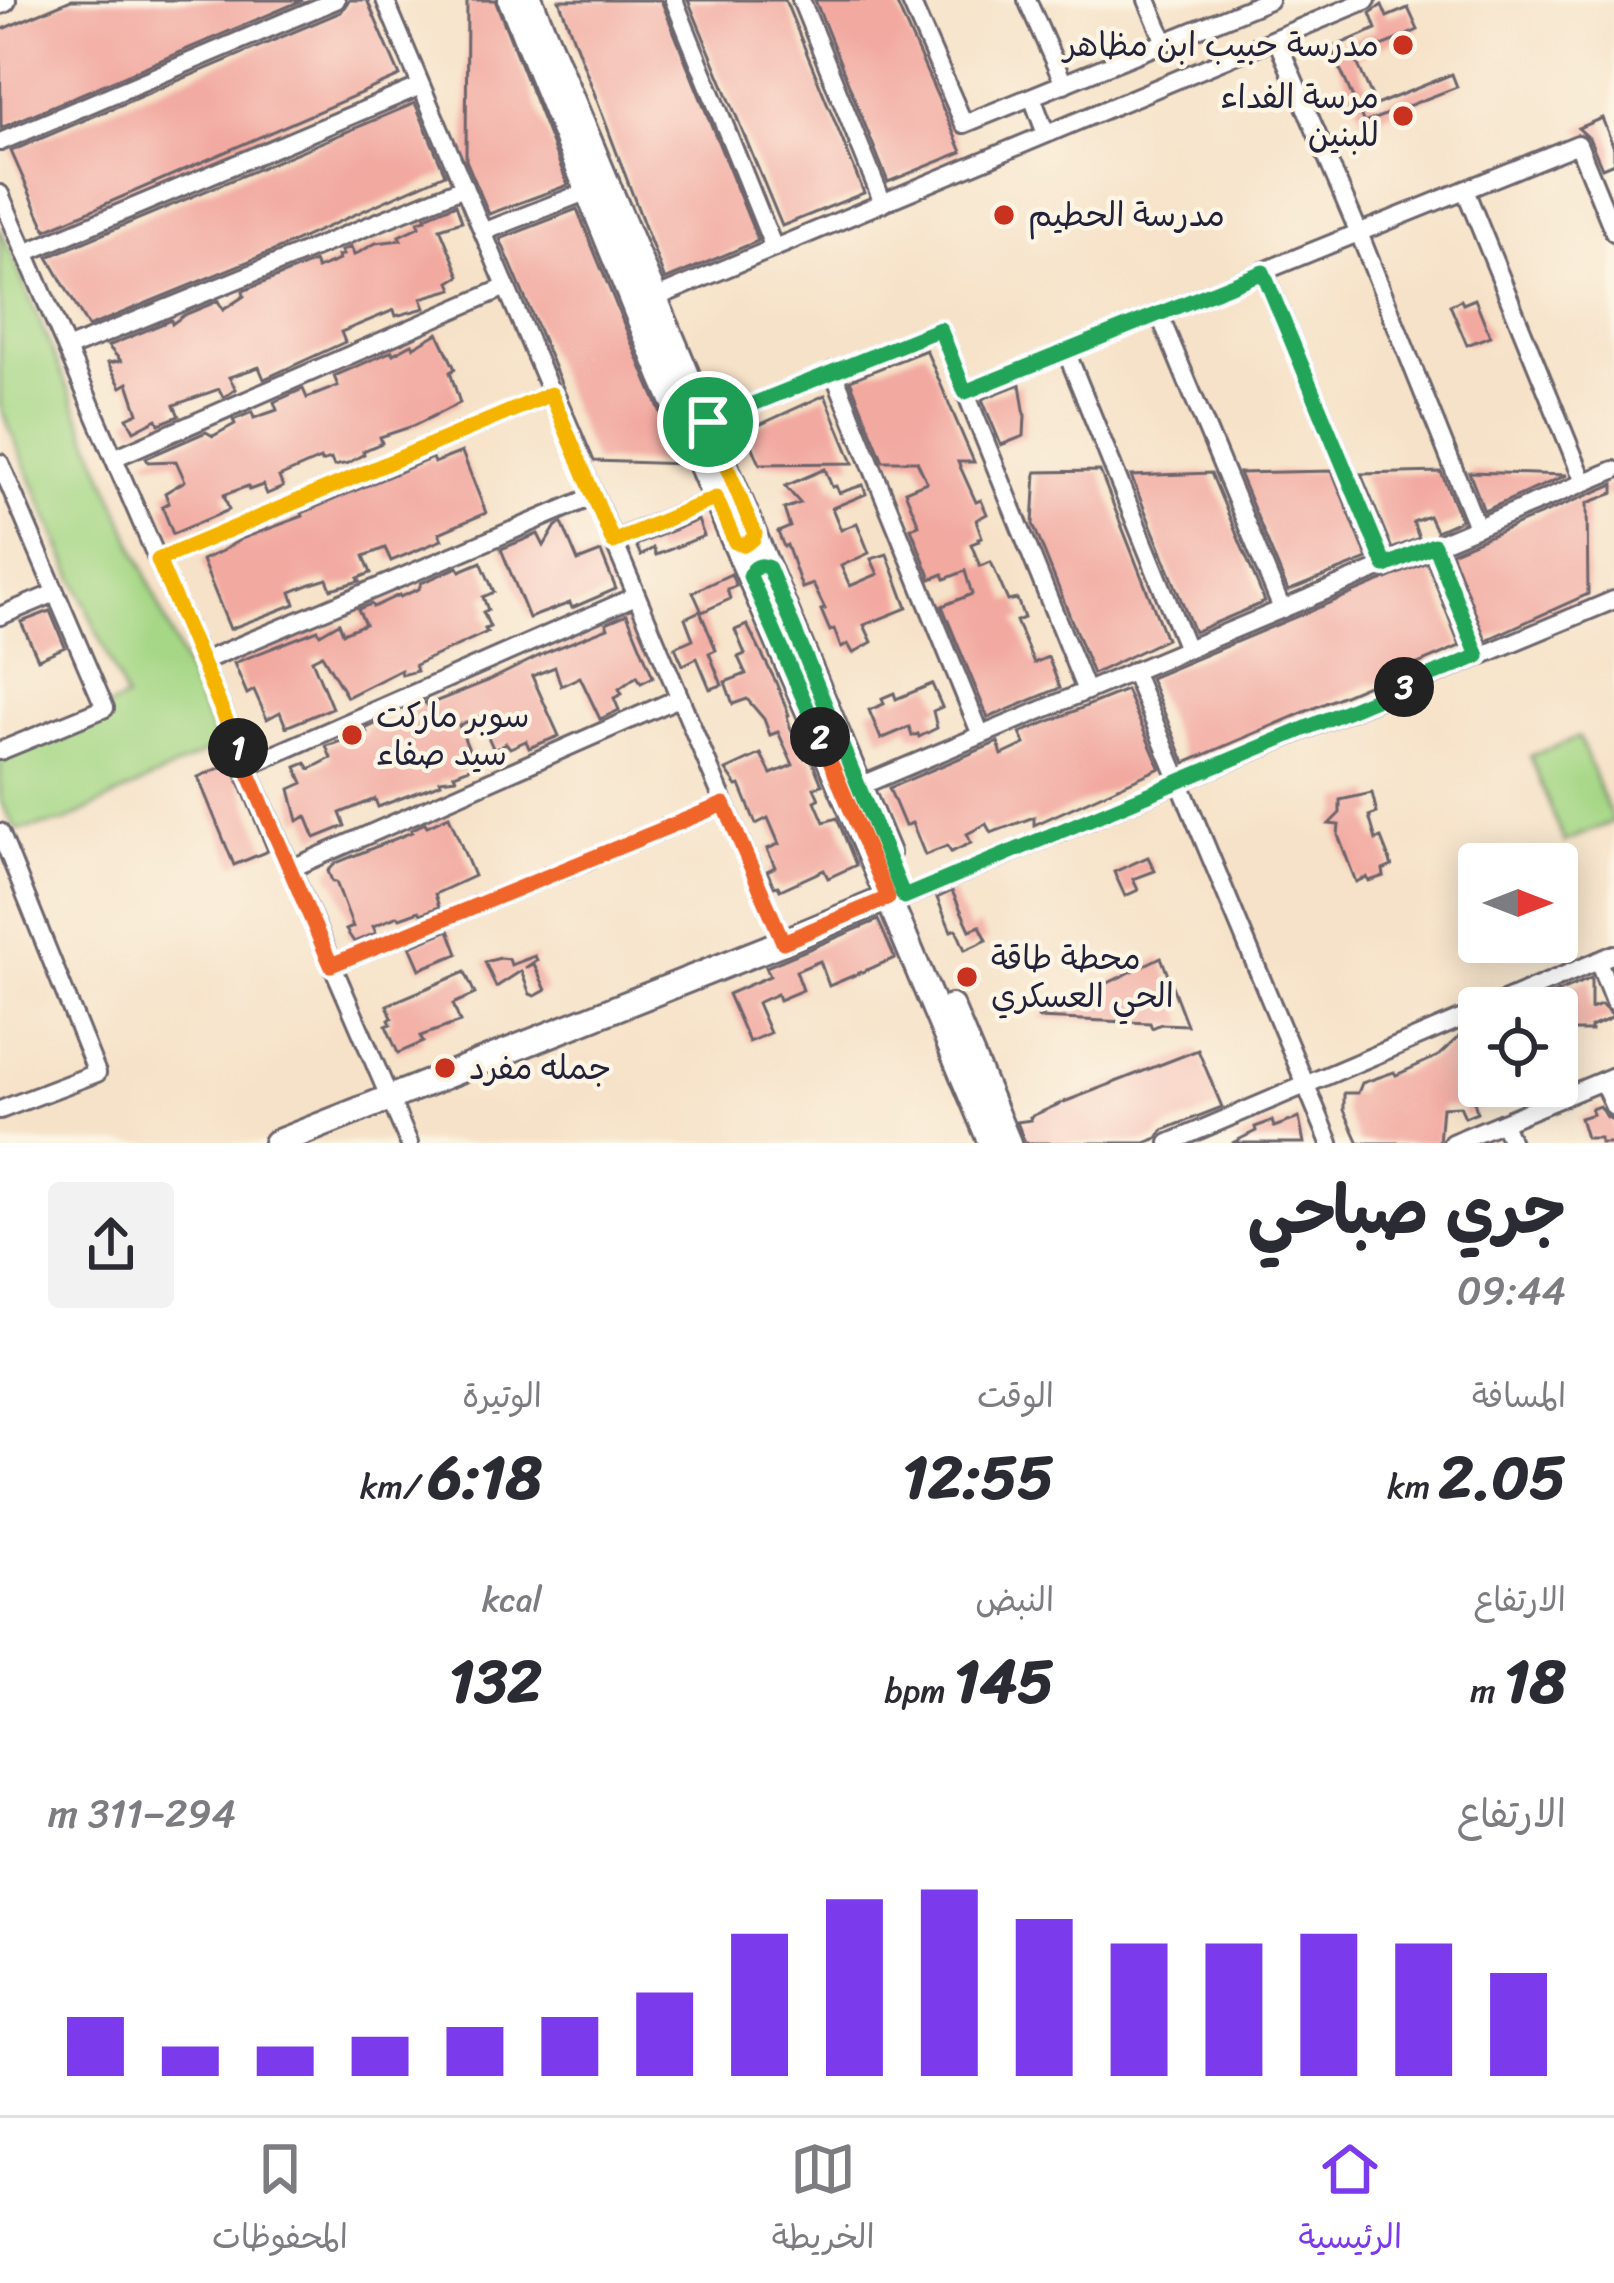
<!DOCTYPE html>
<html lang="ar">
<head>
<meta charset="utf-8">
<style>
  body { margin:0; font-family:Sriracha,"Playpen Sans Arabic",sans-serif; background:#f2f2f3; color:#2b2b33; direction:rtl; height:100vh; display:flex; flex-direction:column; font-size:45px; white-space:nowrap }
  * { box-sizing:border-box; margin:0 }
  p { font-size:39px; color:#7c7c81 }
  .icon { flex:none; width:66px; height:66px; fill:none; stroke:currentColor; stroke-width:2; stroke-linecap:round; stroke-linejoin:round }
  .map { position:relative; height:1143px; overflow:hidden; direction:ltr }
  .drawer { display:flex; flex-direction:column; background:#fff; flex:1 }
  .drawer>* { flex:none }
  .needle { width:78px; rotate:90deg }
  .fabs { position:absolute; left:1458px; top:843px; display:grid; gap:24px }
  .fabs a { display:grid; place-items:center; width:120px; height:120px; border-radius:12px; background:#fff; box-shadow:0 6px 30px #0003; font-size:60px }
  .pin { position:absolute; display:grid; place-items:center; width:102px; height:102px; color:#fff; margin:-51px; border:6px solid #fff; border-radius:50%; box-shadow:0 3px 12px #0007 }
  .km { position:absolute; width:60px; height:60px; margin:-30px; border-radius:50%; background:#222; color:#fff; font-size:33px; line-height:60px; text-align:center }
  .round { display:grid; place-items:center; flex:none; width:126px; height:126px; border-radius:12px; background:#f2f2f3 }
  .overview { display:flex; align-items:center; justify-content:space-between; height:204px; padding:0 48px }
  h1 { font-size:66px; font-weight:700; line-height:90px }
  .metrics { display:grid; grid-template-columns:repeat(3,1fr); gap:18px; height:204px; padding:12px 48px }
  .metrics div { display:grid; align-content:center }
  .metrics b { font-size:60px; font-weight:700 }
  .metrics small { font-size:33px; font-weight:400 }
  .metrics p { font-size:33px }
  .chart { height:336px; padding:24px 48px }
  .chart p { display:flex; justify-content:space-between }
  .chart svg { width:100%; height:216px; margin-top:12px; stroke:#7c3aed; stroke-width:6 }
  .menu { display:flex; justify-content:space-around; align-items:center; height:168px; border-top:3px solid #e1e1e2; background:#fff; font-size:33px; color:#7c7c81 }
  .menu a { display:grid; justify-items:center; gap:6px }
  .menu .active { color:#7c3aed }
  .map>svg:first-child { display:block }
</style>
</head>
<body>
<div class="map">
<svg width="1614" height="1143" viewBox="0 0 1614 1143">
  <rect width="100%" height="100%" fill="#fcf5e5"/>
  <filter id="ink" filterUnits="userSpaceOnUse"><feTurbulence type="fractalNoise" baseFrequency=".00833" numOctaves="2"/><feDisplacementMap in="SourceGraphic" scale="24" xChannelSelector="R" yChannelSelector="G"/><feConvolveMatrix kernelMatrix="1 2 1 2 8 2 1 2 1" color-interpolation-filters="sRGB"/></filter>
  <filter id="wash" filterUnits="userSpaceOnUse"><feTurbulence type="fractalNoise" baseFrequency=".004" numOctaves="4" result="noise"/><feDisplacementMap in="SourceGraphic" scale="48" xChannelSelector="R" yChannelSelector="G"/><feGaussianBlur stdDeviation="2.7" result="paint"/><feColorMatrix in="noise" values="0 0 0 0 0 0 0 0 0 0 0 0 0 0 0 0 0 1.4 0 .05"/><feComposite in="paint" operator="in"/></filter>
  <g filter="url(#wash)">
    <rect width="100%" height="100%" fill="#f6e2c8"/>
    <g fill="#a6d786" stroke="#647c60" stroke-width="3">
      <polygon points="0,227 218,746 64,822 17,830 0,801 0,756 126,699 0,406"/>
      <polygon points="1579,737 1613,822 1564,842 1530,756"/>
    </g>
    <g id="blocks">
      <g fill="#f2a9a0">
        <polygon points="71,0 303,0 1,128 0,30"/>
        <polygon points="349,0 367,0 400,76 46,230 11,151 341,12"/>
        <polygon points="467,0 495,0 568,185 489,214 466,160"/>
        <polygon points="559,0 661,0 758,241 665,280"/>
        <polygon points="688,0 785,0 864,193 782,226"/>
        <polygon points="815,0 895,0 962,152 888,182"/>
        <polygon points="1382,5 1387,17 1408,8 1418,30 1355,58 1376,105 1452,74 1457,87 1364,123 1331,48 1376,29 1370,13"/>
        <polygon points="415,103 445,174 271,252 88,327 48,257"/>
        <polygon points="1602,118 1614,148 1614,163 1602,168 1589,138 1578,128"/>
        <polygon points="456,204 462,221 440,228 460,276 450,282 453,289 421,298 425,308 396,316 394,310 341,332 345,342 264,379 259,367 229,377 236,389 229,394 223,397 219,389 174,405 179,416 159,424 157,419 134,431 127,418 138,413 128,383 121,387 108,363 121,361 108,346 171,320 172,324 184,315 218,301 223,310 244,296 243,291 314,262 317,269 339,260 338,256 343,255 341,251 351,247 354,255 376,243 401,240 399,236 420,226 418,221 426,219 425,217"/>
        <polygon points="577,209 648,383 683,464 594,461 500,239"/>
        <polygon points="1475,299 1490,336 1467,345 1450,305 1461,300 1463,304"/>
        <polygon points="438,333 455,369 450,372 460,403 413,426 380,437 382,443 363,451 364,454 348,463 334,466 331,459 321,462 320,459 279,477 283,487 267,494 263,485 249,490 248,486 224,495 229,510 173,534 162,506 169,503 165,493 185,481 176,461 148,462 146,458 206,432 213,436 235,424 233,420 252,412 254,418 277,410 274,402 303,389 307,398 338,386 334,376 392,351 393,354 412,344 414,347"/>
        <polygon points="926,350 974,462 958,462 976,502 981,500 987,514 976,520 982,537 978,538 979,541 971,544 980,566 991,562 1008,601 1017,599 1024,618 1016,621 1034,663 1048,657 1060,688 988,718 942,606 972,594 965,571 945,579 943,574 931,579 911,528 919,525 905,491 927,482 917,461 883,461 850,380"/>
        <polygon points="1020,384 1025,416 1024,436 1001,445 982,399"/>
        <polygon points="825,395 853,463 760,464 746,431"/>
        <polygon points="462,452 486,513 439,533 442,540 391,561 385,548 364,556 371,573 358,578 360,581 331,589 327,579 311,584 291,592 295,604 230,629 202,560 222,551 241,539 303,516 302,513 432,458 434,463"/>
        <polygon points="825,469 832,487 836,486 839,493 863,485 866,494 832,508 841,530 857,523 869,553 841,566 850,586 878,574 871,559 887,554 907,608 864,625 872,642 853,653 848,644 841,648 834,629 830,631 821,610 825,609 813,584 802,588 787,545 784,547 778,532 790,527 784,509 800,503 785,486"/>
        <polygon points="1100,471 1166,639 1093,674 1033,524 1036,472"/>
        <polygon points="1332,471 1368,559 1288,591 1239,473"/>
        <polygon points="1441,472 1461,520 1436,531 1429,516 1413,522 1419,538 1392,549 1361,474"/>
        <polygon points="1469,472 1567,475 1484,511"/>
        <polygon points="1211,473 1265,602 1194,632 1131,476"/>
        <polygon points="1614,484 1614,493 1587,503 1588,594 1486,640 1451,552"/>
        <polygon points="698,520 704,536 656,555 653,548 641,556 636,545"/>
        <polygon points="562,523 578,561 601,552 616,589 572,608 570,603 529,618 501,549 538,534 544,546 556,526"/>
        <polygon points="481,562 494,592 483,597 488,610 483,612 490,627 485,629 487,632 415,665 417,671 402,675 401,670 347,697 322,655 312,660 332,708 286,727 280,712 267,719 254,690 247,694 234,663 318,630 320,634 339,623 343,633 365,624 358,609 371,604 373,607 399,595 400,597 419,589 421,583 458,567 460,571"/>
        <polygon points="1427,562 1460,646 1380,680 1379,685 1370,684 1185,763 1150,678"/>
        <polygon points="731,574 736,586 727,589 730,599 702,612 693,592"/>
        <polygon points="50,611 65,647 38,659 21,622"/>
        <polygon points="700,611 716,650 709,653 722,685 710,689 697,658 683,665 675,647 693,639 685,618"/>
        <polygon points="627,614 653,677 641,683 637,676 619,689 622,694 614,698 619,710 600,719 580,677 561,686 555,667 532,676 559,736 529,748 526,741 510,748 506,743 494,750 479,717 459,725 474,763 472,767 454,774 456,778 440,780 441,783 378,807 375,799 340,813 345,826 315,838 306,816 298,821 290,789 303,783 296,767 306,763 310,769 331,758 326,746 367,733 365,729 384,720 387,729 410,719 407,710 426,702 427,705 488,681 547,652 608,628 606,623"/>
        <polygon points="747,625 775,680 789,715 787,716 790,727 804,758 810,756 822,785 814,788 819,799 815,801 824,822 837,818 856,865 828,878 824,870 780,890 778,886 774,887 767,871 775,867 767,849 779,844 768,818 756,824 740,785 737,786 726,770 761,754 771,774 793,765 778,732 770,735 764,719 747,699 733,704 725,682 746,674 738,657 745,654 735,630"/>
        <polygon points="932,684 942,707 933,711 937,728 919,737 918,734 912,736 909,727 881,739 869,710 884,704 882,698 894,693 896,699"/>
        <polygon points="1126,690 1160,768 1034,825 1034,817 991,833 986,824 967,834 971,843 951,852 947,846 925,855 912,823 905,826 889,788 998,742 1002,755 1025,744 1020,733"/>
        <polygon points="231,763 268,851 234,865 198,777"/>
        <polygon points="1372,793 1377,813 1369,816 1376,840 1381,838 1392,866 1383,870 1384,876 1369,881 1367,877 1356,882 1338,835 1339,825 1329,824 1340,813 1340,800"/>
        <polygon points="449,816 474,876 435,894 439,907 421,914 419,911 400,918 398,916 373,926 376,933 354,942 346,930 353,927 336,882 332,881 328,871 336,863 412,832 411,830 425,823 427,826"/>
        <polygon points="1148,857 1155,871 1133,879 1138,890 1125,896 1114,872"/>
        <polygon points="952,891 970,930 980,926 987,940 965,950 956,929 951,931 937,898"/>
        <polygon points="878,920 895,958 829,986 820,961 796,971 803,990 779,1000 777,994 757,1003 770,1033 749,1042 728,994 770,976 766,967"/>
        <polygon points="449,930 458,954 420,969 410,946"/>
        <polygon points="535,956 537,960 525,968 534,964 546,990 535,996 530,994 521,971 496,987 485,962 500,958 509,959 511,965"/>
        <polygon points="1161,957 1187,1025 1161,1024 1152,1028 1150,1023 1037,1018"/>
        <polygon points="465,972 475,994 453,1004 460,1022 420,1036 423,1042 398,1053 386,1026 391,1024 389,1020 392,1018 387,1005"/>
        <polygon points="1591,978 1591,1009 1601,1005 1614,1017 1591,1027 1591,1031 1557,1031 1557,1008 1520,1008"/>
        <polygon points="1465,1031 1479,1060 1479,1072 1467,1075 1475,1095 1472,1094 1477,1112 1465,1117 1460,1106 1442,1107 1439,1143 1359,1143 1344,1110 1344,1093 1358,1093 1362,1083 1394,1072 1396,1075 1438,1056"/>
        <polygon points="1198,1050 1222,1107 1163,1130 1158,1138 1145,1143 1025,1143 1017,1122 1031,1120 1030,1117 1064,1102"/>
        <polygon points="1599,1106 1606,1117 1614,1120 1614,1143 1600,1143 1600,1138 1586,1138 1580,1118 1593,1114 1591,1109"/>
        <polygon points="1299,1118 1304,1143 1232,1143 1256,1131 1255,1127 1272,1121 1274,1127"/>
      </g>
    </g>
  </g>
  <g filter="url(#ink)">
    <use href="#blocks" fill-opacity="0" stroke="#6c656c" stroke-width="3"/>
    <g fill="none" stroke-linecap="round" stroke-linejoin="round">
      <defs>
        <g id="street">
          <polyline points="385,0 783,942"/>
          <polyline points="674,0 774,248"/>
          <polyline points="801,0 883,203"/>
          <polyline points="910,0 964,124 1269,0"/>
          <polyline points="1027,0 1064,84"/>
          <polyline points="1147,0 1165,42"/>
          <polyline points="1276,38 1359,233 1477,527"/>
          <polyline points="1032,97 1046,134"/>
          <polyline points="0,142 336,0"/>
          <polyline points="1465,190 1584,482"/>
          <polyline points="0,194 409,1143"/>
          <polyline points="483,232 588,191"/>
          <polyline points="25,253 421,86"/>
          <polyline points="1263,271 1385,566"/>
          <polyline points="655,298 1367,0"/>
          <polyline points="1159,314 1282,609"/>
          <polyline points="67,349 464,187"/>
          <polyline points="1066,351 1187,649"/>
          <polyline points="833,371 981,735"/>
          <polyline points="965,392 1578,144 1614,232"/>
          <polyline points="708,422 940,329 1086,691"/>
          <polyline points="114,458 506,287"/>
          <polyline points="0,463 105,708 0,751"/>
          <polyline points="613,541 716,498"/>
          <polyline points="1434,545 1478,656"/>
          <polyline points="158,560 551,394"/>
          <polyline points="0,616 55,593"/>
          <polyline points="201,662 594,496"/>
          <polyline points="1133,671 1330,1143"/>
          <polyline points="246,767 636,596"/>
          <polyline points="860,786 1614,470"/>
          <polyline points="0,832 97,1073 0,1110"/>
          <polyline points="290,869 679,698"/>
          <polyline points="905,897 1614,600"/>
          <polyline points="1598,961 1614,1002"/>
          <polyline points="331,965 724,804"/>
          <polyline points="1487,1008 1614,954"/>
          <polyline points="1602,1081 1614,1107"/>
          <polyline points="1503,1122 1511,1143"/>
          <polyline points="1169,1143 1479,1011"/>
          <polyline points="1452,1143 1614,1076"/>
        </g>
        <g id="secondary">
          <polyline points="511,0 663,377 848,802 991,1143"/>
          <polyline points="530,0 887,853"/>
          <polyline points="0,1 3,0"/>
          <polyline points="951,1007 1008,1143"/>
          <polyline points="276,1143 783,942 888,898"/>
        </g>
      </defs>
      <use href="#street" stroke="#6c656c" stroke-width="22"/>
      <use href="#secondary" stroke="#6c656c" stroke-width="30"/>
      <use href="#street" stroke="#fff" stroke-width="16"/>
      <use href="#secondary" stroke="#fff" stroke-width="24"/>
    </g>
  </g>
  <g fill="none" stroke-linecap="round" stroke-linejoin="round" filter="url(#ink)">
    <defs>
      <polyline id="split-1" points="238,748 158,560 551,394 613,542 716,498 735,542 744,545 753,539 755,534 708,422"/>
      <polyline id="split-2" points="238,748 331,965 724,804 783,942 888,898 820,737"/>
      <path id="split-3" d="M 820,737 L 750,576 C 753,567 760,563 769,568 L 904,897 L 1404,687"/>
      <polyline id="split-4" points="708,422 940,329 965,392 1263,272 1385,566 1434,545 1478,656 1404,687"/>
    </defs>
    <use href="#split-1" stroke="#fff" stroke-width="24"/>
    <use href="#split-2" stroke="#fff" stroke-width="24"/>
    <use href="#split-3" stroke="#fff" stroke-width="24"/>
    <use href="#split-4" stroke="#fff" stroke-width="24"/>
    <use href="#split-1" stroke="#f5b400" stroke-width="15"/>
    <use href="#split-2" stroke="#f0652b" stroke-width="15"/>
    <use href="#split-3" stroke="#22a559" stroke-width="15"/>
    <use href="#split-4" stroke="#22a559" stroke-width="15"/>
  </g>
  <g fill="#c8321e" stroke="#fcf5e5" stroke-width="4.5">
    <circle cx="1403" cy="45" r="12"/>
    <circle cx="1403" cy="116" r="12"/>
    <circle cx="1004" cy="215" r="12"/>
    <circle cx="352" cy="735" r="12"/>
    <circle cx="967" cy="977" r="12"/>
    <circle cx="445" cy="1068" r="12"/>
  </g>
  <g text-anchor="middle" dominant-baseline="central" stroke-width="9" stroke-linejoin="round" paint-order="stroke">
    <g font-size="33" fill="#22223b" stroke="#fcf5e5" text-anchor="start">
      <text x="1379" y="45" text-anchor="end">مدرسة حبيب ابن مظاهر</text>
      <text x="1379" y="97" text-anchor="end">مرسة الفداء<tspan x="1379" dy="38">للبنين</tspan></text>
      <text x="1028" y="215">مدرسة الحطيم</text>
      <text x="376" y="716">سوبر ماركت<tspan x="376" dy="38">سيد صفاء</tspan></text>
      <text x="991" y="958">محطة طاقة<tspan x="991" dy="38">الحي العسكري</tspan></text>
      <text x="469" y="1068">جمله مفرد</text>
    </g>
  </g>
</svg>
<div class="fabs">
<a><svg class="needle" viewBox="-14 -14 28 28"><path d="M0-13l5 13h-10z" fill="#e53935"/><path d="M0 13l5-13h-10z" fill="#7c7c81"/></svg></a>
<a><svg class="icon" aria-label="locate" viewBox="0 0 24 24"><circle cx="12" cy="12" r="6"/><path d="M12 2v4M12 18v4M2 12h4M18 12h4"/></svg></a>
</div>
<div class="pin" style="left:708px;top:422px;background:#1e9e55"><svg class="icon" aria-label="arrive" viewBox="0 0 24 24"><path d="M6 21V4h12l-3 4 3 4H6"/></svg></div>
<b class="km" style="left:238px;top:748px">1</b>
<b class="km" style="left:820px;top:737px">2</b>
<b class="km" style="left:1404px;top:687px">3</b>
</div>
<section class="drawer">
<div class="overview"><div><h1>جري صباحي</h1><p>09:44</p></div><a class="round"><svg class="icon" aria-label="share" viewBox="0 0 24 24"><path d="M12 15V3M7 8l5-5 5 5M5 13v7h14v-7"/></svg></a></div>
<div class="metrics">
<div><p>المسافة</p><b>2.05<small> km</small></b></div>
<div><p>الوقت</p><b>12:55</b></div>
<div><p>الوتيرة</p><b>6:18<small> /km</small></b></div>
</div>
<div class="metrics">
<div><p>الارتفاع</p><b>18<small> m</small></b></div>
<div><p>النبض</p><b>145<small> bpm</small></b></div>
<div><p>kcal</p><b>132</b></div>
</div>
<div class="chart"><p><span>الارتفاع</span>294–311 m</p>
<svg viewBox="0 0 160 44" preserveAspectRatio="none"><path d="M5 44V32M15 44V38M25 44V38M35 44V36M45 44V34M55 44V32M65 44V27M75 44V15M85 44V8M95 44V6M105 44V12M115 44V17M125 44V17M135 44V15M145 44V17M155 44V23"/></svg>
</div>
</section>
<nav class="menu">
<a class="active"><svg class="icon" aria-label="home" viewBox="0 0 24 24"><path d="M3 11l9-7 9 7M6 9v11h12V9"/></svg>الرئيسية</a>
<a><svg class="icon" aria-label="map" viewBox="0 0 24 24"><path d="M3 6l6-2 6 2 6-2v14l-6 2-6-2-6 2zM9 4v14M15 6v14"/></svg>الخريطة</a>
<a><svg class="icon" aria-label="saved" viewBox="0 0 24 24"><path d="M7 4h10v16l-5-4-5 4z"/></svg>المحفوظات</a>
</nav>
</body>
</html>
